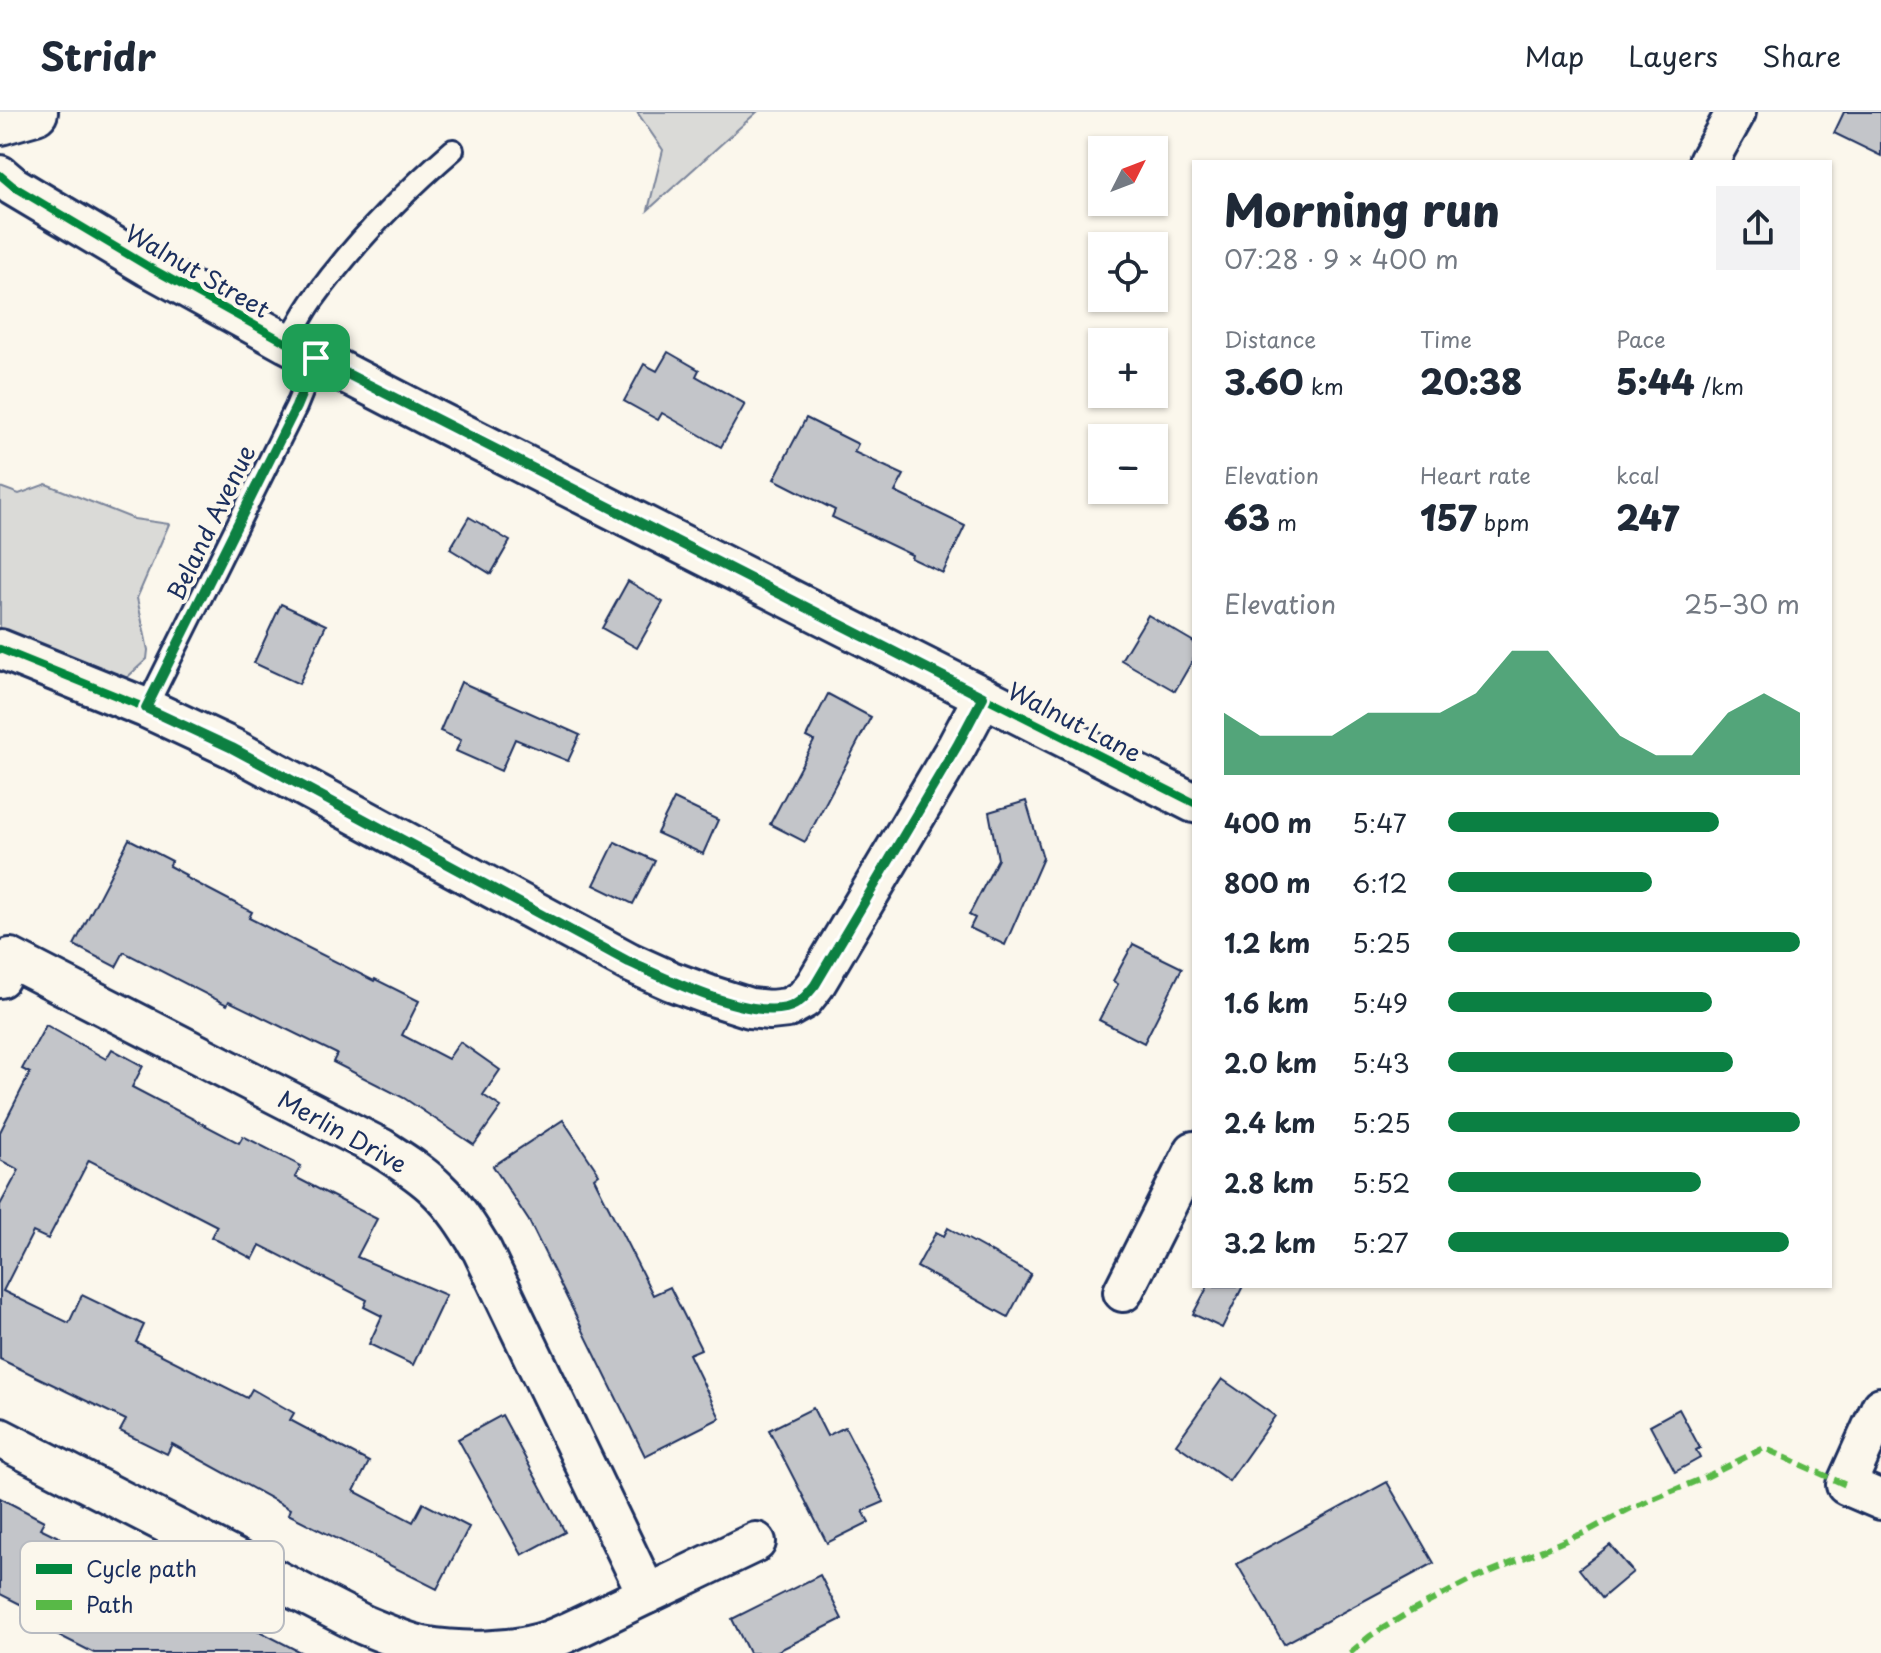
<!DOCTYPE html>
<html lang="en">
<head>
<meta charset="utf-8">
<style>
  body { margin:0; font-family:"Playpen Sans",sans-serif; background:#f2f2f3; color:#1f2937; height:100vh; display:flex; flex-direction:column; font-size:30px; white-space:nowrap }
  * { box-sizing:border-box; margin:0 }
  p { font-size:26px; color:#747a83 }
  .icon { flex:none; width:44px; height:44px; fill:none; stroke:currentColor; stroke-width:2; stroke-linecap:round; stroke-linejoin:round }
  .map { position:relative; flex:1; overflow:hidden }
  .drawer { position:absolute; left:1192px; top:48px; width:640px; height:1128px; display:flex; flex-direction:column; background:#fff; border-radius:0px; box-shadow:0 2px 6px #0004 }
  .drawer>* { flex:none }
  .needle { width:52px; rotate:48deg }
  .fabs { position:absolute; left:1088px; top:24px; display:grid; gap:16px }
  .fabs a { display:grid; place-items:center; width:80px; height:80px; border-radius:0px; background:#fff; box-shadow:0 2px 6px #0004; font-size:40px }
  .pin { position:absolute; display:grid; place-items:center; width:68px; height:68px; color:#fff; margin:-34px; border-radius:16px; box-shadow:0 4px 12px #0006 }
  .round { display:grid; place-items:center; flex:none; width:84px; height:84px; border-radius:0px; background:#f2f2f3 }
  .headline { display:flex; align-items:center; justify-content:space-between; height:136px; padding:0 32px }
  h1 { font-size:44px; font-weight:800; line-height:60px }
  .metrics { display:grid; grid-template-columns:repeat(3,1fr); gap:12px; height:136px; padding:8px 32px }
  .metrics div { display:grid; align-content:center }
  .metrics b { font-size:34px; font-weight:800 }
  .metrics small { font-size:22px; font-weight:400 }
  .metrics p { font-size:22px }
  .chart { height:224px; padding:16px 32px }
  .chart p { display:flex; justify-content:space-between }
  .chart svg { width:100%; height:144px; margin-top:8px; fill:#0b8043; opacity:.7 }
  ul { padding:0 32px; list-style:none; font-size:26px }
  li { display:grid; grid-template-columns:128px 96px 1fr; align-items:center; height:60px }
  li i { height:20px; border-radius:10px; background:#0b8043 }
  header { display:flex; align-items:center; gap:48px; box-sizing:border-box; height:112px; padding:0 40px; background:#fff; border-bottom:2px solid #e0e1e3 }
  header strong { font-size:38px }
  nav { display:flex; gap:44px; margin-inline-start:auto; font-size:28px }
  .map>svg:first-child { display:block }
</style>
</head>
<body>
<header>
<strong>Stridr</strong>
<nav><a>Map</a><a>Layers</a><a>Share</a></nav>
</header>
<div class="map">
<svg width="1881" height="1541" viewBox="0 0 1881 1541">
  <rect width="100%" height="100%" fill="#fbf7ec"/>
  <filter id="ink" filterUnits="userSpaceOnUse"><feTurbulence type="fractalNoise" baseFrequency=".0125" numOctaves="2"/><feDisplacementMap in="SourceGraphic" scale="16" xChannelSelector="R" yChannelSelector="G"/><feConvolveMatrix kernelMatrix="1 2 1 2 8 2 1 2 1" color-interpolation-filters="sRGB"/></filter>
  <g filter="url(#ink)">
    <g fill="#dadad7" stroke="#7a849a" stroke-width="2">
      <polygon points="637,0 757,0 648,98 663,38"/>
      <polygon points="46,372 134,407 169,412 137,486 148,538 147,547 107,584 0,532 0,375 19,382"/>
    </g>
    <g fill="#c3c5c9" stroke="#1b2f5e" stroke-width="2">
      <polygon points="1844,0 1881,0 1881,44 1834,21"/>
      <polygon points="668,240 699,258 696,264 745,292 721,335 662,301 658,308 624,289 644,252 657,259"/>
      <polygon points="806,306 858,332 854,340 904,363 895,380 965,414 943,461 911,446 912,443 832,405 835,398 774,367"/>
      <polygon points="469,405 510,429 491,462 450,437"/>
      <polygon points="628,469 663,490 637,536 602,516"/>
      <polygon points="281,492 326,513 299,572 254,551"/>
      <polygon points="1148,503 1194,530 1194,546 1175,579 1121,548"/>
      <polygon points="461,570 580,623 568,649 515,627 501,659 456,639 461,628 440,619"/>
      <polygon points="828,582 871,605 805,730 770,712 814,629 806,625"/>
      <polygon points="674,687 718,708 703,742 657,721"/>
      <polygon points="1026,689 1043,746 1005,833 970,816 975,806 969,803 998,747 989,700"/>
      <polygon points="129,727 172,749 169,754 186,763 185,765 252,800 249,806 374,869 375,867 419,889 402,923 448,947 460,930 500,958 483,983 501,995 474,1033 404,986 333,950 337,942 229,889 227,893 124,840 116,855 74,833"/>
      <polygon points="615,730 655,749 633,792 594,773"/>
      <polygon points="1133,832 1182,856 1144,931 1099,908 1118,872 1113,869"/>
      <polygon points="46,913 106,947 112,937 143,954 132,975 239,1031 243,1024 301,1054 295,1065 377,1107 357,1145 446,1183 413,1253 369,1232 382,1204 364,1195 367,1188 260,1133 253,1147 211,1125 217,1114 89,1048 48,1127 33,1120 3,1179 69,1211 82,1183 144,1213 136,1230 247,1286 252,1277 294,1301 290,1308 369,1350 354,1379 413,1410 423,1391 469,1415 437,1477 288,1402 290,1397 172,1332 167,1342 120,1319 126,1308 0,1247 0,1093 19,1058 0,1048 0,1020 30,961 22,957"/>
      <polygon points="563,1008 599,1062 594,1066 653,1183 670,1175 701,1237 689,1242 720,1306 645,1344 529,1109 493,1054"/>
      <polygon points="948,1116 1031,1162 1008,1205 917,1155 936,1120 944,1124"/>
      <polygon points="1208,1174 1243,1174 1222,1216 1193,1202"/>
      <polygon points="1222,1267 1275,1304 1229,1369 1176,1332"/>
      <polygon points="813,1296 827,1324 845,1315 884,1390 863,1399 869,1410 827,1431 769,1318"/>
      <polygon points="1679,1297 1700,1336 1696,1338 1700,1346 1675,1360 1650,1313"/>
      <polygon points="502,1303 565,1420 522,1443 458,1327"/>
      <polygon points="1387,1370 1434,1451 1284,1532 1237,1452"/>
      <polygon points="0,1386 44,1409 40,1416 166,1478 170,1471 213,1493 212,1495 302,1541 94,1541 23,1505 28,1496 0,1482"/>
      <polygon points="1610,1433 1633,1460 1602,1486 1579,1457"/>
      <polygon points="820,1463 842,1507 774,1541 749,1541 732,1507"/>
    </g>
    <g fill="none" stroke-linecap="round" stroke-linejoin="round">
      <defs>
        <g id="service">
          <path d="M 287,231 C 296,217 303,202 313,188 C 353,132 401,83 453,38"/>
          <polyline points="146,596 296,295 316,246"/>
        </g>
        <g id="minor">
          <polyline points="1708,50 1736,0"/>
          <polyline points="0,63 13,74 149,155 287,231 424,302 1194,691"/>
          <polyline points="0,537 146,596 232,636 629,850 671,869 709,883 750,896 770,898 788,896 804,887 815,873 957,634 983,585"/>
          <path d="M 0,866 L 10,846 L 381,1036 C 401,1049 421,1061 437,1077 C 456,1095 469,1117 482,1138 L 647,1482"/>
          <polyline points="1123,1180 1194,1039"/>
          <polyline points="1881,1295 1846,1373 1881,1388"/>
          <path d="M 0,1326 L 364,1513 C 383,1521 402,1529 422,1534 C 462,1541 512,1541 550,1528 C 580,1516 610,1500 639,1486 C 678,1467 717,1449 756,1430"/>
        </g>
        <polyline id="tertiary" points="0,10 35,0"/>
      </defs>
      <use href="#service" stroke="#1b2f5e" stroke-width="26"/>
      <use href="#minor" stroke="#1b2f5e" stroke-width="44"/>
      <use href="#tertiary" stroke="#1b2f5e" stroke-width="50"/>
      <use href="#service" stroke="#fbf7ec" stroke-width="20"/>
      <use href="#minor" stroke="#fbf7ec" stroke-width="38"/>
      <use href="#tertiary" stroke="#fbf7ec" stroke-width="44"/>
      <polyline stroke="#58b947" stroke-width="6" stroke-dasharray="12 6" stroke-linecap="butt" points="1350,1541 1370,1524 1408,1501 1473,1467 1586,1420 1631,1396 1706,1365 1764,1336 1846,1373"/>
      <defs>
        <g id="cycleway">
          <polyline points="0,63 13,74 149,155 287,231 424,302 1194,691"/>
          <polyline points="0,537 146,596 232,636 629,850 671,869 709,883 750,896 770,898 788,896 804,887 815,873 957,634 983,585"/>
        </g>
      </defs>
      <use href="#cycleway" stroke="#fbf7ec" stroke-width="13"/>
      <use href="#cycleway" stroke="#00873e" stroke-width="8"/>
    </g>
  </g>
  <g fill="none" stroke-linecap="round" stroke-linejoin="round" filter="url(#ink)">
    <defs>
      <path id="route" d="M 316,246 L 983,585 L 957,634 L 815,873 C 807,883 799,893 786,896 C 745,906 667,867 629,850 L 232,636 L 146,596 L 296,295 Z"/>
    </defs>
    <use href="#route" stroke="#fff" stroke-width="16"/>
    <use href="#route" stroke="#0b8043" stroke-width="10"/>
  </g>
  <g text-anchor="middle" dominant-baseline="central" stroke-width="8" stroke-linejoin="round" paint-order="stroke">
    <g font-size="24" fill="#1b2f5e" stroke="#fbf7ec">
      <text transform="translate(198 158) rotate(30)">Walnut Street</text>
      <text transform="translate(210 410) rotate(-64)">Beland Avenue</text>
      <text transform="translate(1075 609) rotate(27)">Walnut Lane</text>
      <text transform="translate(343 1019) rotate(29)">Merlin Drive</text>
    </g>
  </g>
  <rect x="20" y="1429" width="264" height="92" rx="12" fill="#fbf7ec" stroke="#b8bbc1" stroke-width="2"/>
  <rect x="36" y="1452" width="36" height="10" fill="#00873e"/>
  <rect x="36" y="1488" width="36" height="10" fill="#58b947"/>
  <g font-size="22" fill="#1b2f5e">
    <text x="86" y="1465">Cycle path</text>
    <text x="86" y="1501">Path</text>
  </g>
</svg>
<div class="fabs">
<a><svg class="needle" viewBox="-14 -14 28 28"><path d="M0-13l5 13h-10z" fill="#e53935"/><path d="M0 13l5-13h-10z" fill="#747a83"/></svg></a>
<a><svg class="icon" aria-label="locate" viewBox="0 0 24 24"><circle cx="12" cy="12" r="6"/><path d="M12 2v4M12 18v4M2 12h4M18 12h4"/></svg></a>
<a>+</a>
<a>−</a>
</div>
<div class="pin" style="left:316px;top:246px;background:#1e9e55"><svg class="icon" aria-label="arrive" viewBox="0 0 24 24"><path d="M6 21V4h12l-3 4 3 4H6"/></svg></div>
<section class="drawer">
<div class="headline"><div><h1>Morning run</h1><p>07:28 · 9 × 400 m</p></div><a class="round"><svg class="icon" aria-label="share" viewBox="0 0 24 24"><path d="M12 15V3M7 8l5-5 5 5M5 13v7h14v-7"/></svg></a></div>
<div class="metrics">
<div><p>Distance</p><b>3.60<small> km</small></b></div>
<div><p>Time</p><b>20:38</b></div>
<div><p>Pace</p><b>5:44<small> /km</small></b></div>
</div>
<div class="metrics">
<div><p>Elevation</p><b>63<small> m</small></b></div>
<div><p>Heart rate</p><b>157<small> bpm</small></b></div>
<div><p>kcal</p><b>247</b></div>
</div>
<div class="chart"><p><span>Elevation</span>25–30 m</p>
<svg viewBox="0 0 160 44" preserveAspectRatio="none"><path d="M0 44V25L10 32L20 32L30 32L40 25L50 25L60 25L70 19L80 6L90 6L100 19L110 32L120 38L130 38L140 25L150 19L160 25V44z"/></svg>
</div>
<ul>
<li><b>400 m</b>5:47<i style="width:77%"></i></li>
<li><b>800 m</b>6:12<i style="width:58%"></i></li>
<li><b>1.2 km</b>5:25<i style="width:100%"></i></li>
<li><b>1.6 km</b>5:49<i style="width:75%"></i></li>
<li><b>2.0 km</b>5:43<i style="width:81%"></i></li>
<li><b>2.4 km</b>5:25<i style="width:100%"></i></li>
<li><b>2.8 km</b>5:52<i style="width:72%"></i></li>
<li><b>3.2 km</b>5:27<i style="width:97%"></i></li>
</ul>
</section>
</div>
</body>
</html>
